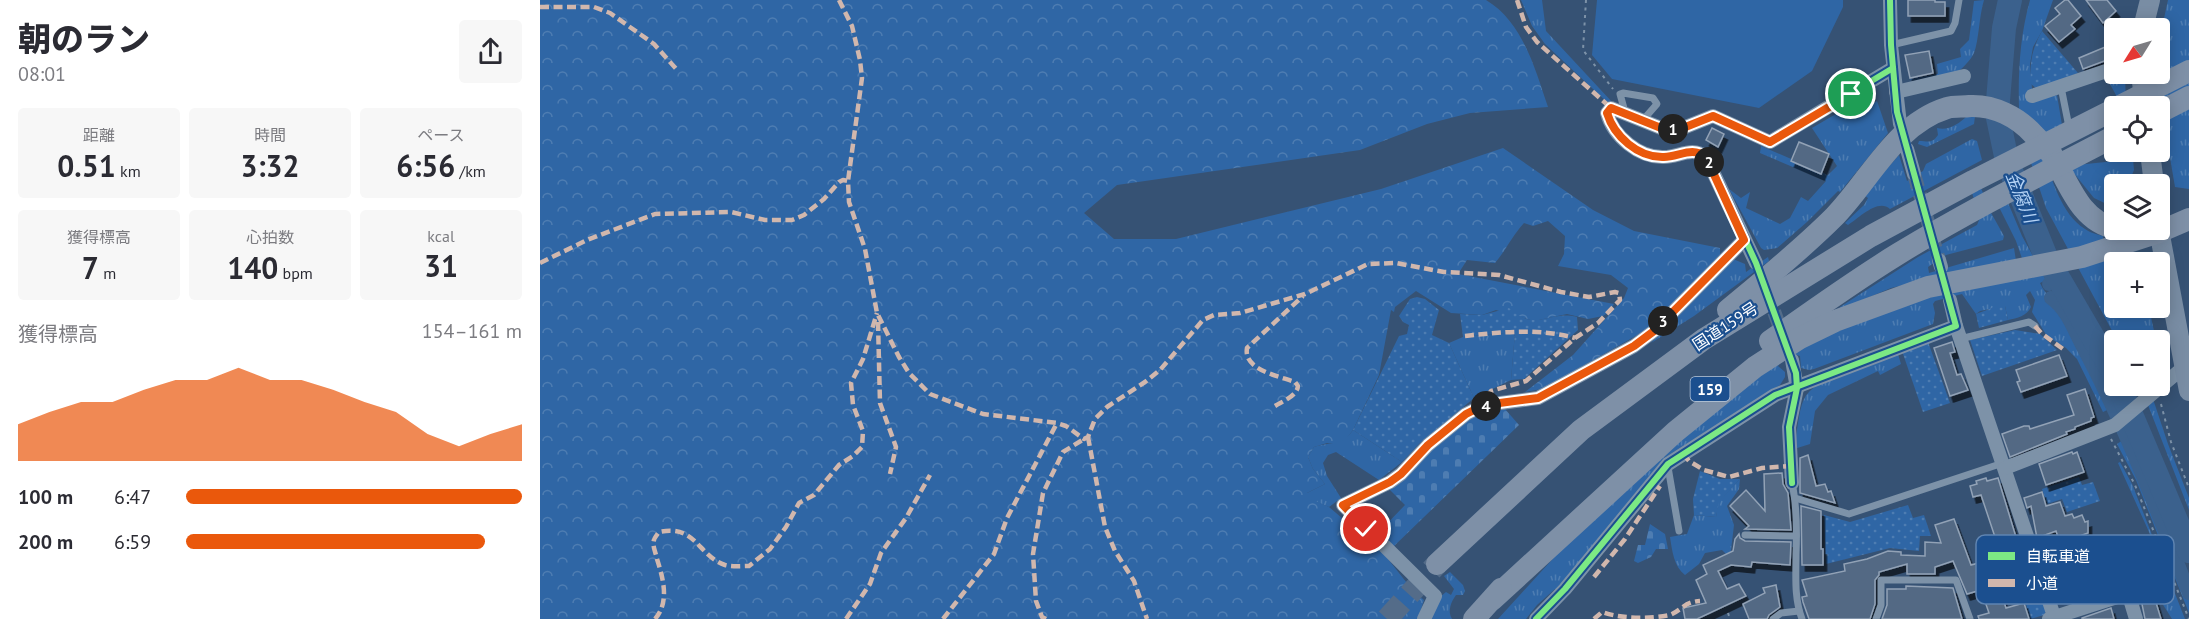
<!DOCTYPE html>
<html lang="ja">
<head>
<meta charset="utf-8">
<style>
  body { margin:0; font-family:"PT Sans","Noto Sans JP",sans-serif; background:#f7f7f7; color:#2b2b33; height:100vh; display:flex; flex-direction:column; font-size:22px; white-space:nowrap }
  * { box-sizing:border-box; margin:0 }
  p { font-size:20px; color:#7c7c81 }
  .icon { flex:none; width:33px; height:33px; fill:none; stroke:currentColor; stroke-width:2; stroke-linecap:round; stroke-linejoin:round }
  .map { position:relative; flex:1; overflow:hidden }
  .drawer { display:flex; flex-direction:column; background:#fff; width:540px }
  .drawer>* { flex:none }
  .needle { width:39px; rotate:233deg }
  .controls { position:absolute; left:1564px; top:18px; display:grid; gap:12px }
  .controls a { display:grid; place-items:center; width:66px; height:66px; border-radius:6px; background:#fff; box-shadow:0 3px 15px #0003; font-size:30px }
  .pin { position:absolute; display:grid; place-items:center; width:51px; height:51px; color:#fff; margin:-26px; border:3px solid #fff; border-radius:50%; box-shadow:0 2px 6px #0007 }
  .km { position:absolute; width:30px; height:30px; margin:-15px; border-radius:50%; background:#222; color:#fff; font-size:16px; line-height:30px; text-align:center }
  .round { display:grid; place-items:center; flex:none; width:63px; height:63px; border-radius:6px; background:#f7f7f7 }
  .head { display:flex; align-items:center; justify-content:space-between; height:102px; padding:0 18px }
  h1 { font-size:33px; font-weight:800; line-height:45px }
  .metrics { display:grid; grid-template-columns:repeat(3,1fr); gap:9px; height:102px; padding:6px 18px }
  .metrics div { display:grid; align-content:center; border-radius:6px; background:#f7f7f7; text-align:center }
  .metrics b { font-size:30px; font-weight:800 }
  .metrics small { font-size:16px; font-weight:400 }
  .metrics p { font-size:16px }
  .chart { height:168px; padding:12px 18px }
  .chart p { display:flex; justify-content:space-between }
  .chart svg { width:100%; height:108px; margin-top:6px; fill:#ea580c; opacity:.7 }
  ul { padding:0 18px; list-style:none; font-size:20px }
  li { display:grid; grid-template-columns:96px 72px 1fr; align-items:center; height:45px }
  li i { height:15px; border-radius:8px; background:#ea580c }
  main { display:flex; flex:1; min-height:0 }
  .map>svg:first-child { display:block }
</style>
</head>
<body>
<main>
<section class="drawer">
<div class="head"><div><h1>朝のラン</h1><p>08:01</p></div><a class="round"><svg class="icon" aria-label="share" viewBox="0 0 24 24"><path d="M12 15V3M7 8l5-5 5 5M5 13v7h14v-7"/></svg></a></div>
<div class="metrics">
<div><p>距離</p><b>0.51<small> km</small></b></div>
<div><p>時間</p><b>3:32</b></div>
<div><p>ペース</p><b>6:56<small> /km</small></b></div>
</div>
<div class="metrics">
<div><p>獲得標高</p><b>7<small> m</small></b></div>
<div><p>心拍数</p><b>140<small> bpm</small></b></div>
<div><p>kcal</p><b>31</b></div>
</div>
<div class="chart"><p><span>獲得標高</span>154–161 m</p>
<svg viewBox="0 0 160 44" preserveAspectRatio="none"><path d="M0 44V29L10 24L20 20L30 20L40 15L50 11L60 11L70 6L80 11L90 11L100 15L110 20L120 24L130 33L140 38L150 33L160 29V44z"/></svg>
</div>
<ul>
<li><b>100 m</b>6:47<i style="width:100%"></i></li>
<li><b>200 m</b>6:59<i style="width:89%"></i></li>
</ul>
</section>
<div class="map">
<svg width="1649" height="619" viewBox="0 0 1649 619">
  <defs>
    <pattern id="grass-tufts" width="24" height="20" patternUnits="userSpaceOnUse" patternTransform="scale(1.5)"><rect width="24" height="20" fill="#2f66a5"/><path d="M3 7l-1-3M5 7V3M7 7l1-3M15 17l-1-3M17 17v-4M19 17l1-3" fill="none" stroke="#4e7db2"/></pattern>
    <pattern id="forest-crowns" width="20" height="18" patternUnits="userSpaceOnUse" patternTransform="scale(1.5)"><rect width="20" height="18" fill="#2f66a5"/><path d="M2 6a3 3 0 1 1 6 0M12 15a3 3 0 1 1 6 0" fill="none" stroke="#4e7db2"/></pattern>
    <pattern id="cemetery-stones" width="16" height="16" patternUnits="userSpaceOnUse" patternTransform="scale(1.5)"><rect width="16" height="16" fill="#2f66a5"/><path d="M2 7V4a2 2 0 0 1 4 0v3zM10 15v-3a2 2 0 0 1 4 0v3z" fill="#4e7db2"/></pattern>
    <pattern id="garden-dots" width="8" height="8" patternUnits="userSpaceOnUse" patternTransform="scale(1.5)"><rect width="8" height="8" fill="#2f66a5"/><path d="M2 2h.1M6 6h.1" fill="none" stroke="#4e7db2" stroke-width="1.8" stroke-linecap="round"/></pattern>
    <filter id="shadow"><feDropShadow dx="3.5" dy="6" stdDeviation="0" flood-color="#0009"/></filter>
  </defs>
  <rect width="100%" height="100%" fill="#365274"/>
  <g fill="url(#grass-tufts)">
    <polygon points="981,0 1002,0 1006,31 1072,102 1068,103 1005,44 992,26"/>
    <path d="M 1444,0 C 1439,16 1439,40 1434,53 C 1431,60 1423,67 1418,72 L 1377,83 L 1370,79 L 1398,74 L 1397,64 L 1421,57 L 1420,49 L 1429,40 L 1434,1 Z"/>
    <path d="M 1490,0 L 1513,0 L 1502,31 L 1493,47 L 1490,64 L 1493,101 L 1517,95 L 1523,131 L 1512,138 L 1479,109 C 1478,71 1480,36 1490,0 Z"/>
    <polygon points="1628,0 1649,0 1649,189 1635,187 1627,140 1620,57 1620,37"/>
    <polygon points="1575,74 1585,74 1586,106 1575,106 1575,147 1571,147 1576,95 1566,77"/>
    <polygon points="1325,97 1331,105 1337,101 1348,133 1300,192 1298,191 1267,222 1237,248 1224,250 1221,248 1189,189 1201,198 1210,192 1206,208 1240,224 1250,218 1261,197 1268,201 1286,181 1220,153 1221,146 1288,175 1297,166 1272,128"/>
    <path d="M 1427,116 L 1435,116 L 1434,124 L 1387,147 L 1378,144 L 1379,141 C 1388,141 1392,144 1398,135 L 1397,128 C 1408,131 1419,124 1427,116 Z"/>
    <path d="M 1432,139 L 1437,141 L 1442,160 L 1350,209 C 1338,198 1319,218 1308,225 L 1305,223 L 1324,205 L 1328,198 L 1324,195 L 1359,155 L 1367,181 L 1383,171 L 1386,164 Z"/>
    <path d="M 1486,148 L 1503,156 C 1513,180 1521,214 1545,229 C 1550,233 1557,234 1563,236 L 1563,244 L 1576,256 L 1575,308 L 1609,308 L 1616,340 L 1577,340 L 1506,208 Z"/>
    <polygon points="1593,159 1594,170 1588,184 1575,184 1575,208 1554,198 1528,166"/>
    <polygon points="1441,188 1450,211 1464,236 1463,240 1406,255 1388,267 1389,273 1474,248 1476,261 1412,273 1351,288 1301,309 1300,307 1378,257 1437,225 1440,218 1432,193"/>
    <path d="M 1466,198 L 1482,236 L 1506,280 L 1500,283 C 1505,294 1513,300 1518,310 C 1538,342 1554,375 1569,409 L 1563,412 L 1537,359 L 1526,348 L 1507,336 L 1492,312 L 1495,300 L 1490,291 L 1486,295 L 1491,307 C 1487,316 1477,318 1468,320 L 1465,306 L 1440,311 L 1436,314 L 1422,294 L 1395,301 L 1393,304 L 1395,313 L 1393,324 L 1274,369 L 1269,370 L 1261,368 L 1260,356 L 1257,355 L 1241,362 L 1238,366 L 1245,372 L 1245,377 L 1240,385 L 1124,458 L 1018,589 L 1015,589 L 997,605 L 986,619 L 958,619 L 1040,529 L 1098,475 L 1238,359 L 1328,313 L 1487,273 L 1476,241 L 1457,203 Z"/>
    <polygon points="1228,257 1229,261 1154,316 1111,343 1193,259 1205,264 1206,272"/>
    <polygon points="975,332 971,380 934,398 909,343 923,337"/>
    <path d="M 1358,354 L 1361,364 L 1340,375 L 1338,371 L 1288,395 L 1275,411 L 1270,444 L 1254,449 C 1257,435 1258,412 1264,399 C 1274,377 1335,362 1358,354 Z"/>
    <polygon points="1613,399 1628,444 1649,498 1649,510 1608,405"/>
    <path d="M 813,430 L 862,462 L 839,480 L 796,452 L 788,455 L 783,463 L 787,476 L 801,498 L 789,507 L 767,498 L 767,493 L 785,484 L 773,469 L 768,457 L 774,447 C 792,441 801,447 813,430 Z"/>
    <polygon points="1583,440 1649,598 1649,613 1596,480 1577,444"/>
    <polygon points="1580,462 1592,484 1645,619 1632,619 1617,595 1618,552 1578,463"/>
    <path d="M 1200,479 L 1199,489 L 1187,506 L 1194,525 L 1190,558 L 1182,550 L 1165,553 L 1159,564 L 1145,575 C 1134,567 1132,550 1130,537 L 1147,534 L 1154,515 L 1176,517 L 1178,502 Z"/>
    <path d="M 910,572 L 923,585 L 925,591 L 923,595 L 916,595 C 911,602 907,611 912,619 L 891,619 L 900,597 L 906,592 L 911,595 L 914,589 L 904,576 Z"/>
  </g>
  <path fill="url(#forest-crowns)" d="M 0,0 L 946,0 C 983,22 995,69 1008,107 L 930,113 L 887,124 L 820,150 L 577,185 L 544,213 L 574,239 L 636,239 L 841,189 L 963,148 L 1053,210 L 1094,231 L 1180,248 L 1180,257 L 1108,329 L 1002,389 L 985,392 L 1033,355 L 1084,298 L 1088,288 L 1071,275 L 1018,266 L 1024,254 L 1025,236 L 1008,221 L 993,226 L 984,223 C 972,236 966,250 955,263 L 927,260 L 918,274 L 1074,304 L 1070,311 L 1063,316 L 1048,319 L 1027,314 L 994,321 L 956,310 L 942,315 L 911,313 L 876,291 L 855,307 L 854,312 L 851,310 L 839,375 L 813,430 L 806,439 L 796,444 L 787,443 L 774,447 L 768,457 L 773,469 L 785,484 L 767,493 L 767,497 L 789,507 L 844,554 L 874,592 L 884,600 L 878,619 L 0,619 Z"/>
  <g fill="url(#cemetery-stones)">
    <polygon points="965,409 979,425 852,548 838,533 865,505 849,489 899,440 935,415"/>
    <polygon points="1110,524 1125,534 1128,549 1116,549 1111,557 1098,563 1094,561 1098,545 1105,545"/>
  </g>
  <polygon fill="#2f66a5" points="1057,0 1303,0 1303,7 1272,71 1219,108 1072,79 1052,55"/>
  <g fill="url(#garden-dots)">
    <path d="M 1502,31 L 1538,73 L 1497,89 L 1491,84 C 1490,62 1491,51 1502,31 Z"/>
    <polygon points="877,297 885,299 899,310 892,335 909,343 934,398 880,443 862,462 813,430 859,336 867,334 869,325 863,322 859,316 870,299"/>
    <polygon points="1463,304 1465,306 1468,320 1439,328 1436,314"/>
    <path d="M 969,308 C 996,333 1008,310 1037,317 L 1038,330 L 984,379 L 971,380 L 975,332 L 923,337 L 920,314 L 942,315 Z"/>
    <polygon points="1475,330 1500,334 1517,350 1442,376 1430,340"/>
    <polygon points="1388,342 1410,403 1383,412 1362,351"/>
    <polygon points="1160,471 1180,479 1200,479 1179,502 1176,517 1154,515 1153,499"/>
    <polygon points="1539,477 1542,485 1553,482 1560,501 1527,512 1522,499 1507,504 1502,489"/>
    <polygon points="1368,505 1373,518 1384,515 1391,536 1380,536 1379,551 1350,548 1286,564 1284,515 1310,522"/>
    <polygon points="1485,541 1507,610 1504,615 1490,619 1485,600 1478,601 1461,550"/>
  </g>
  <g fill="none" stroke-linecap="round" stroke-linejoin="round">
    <g stroke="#3b618d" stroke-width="14">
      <polyline points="1509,284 1518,278"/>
      <path d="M 1511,298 C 1527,309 1534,330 1543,347 C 1585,426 1617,510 1649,593"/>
    </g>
    <g stroke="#3b618d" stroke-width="24">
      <polyline points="1470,0 1464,28 1457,113 1467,161 1506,257 1575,375"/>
      <polyline points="1579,386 1649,551"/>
    </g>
  </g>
  <g fill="#526984" stroke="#92a2b6" stroke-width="1.5" filter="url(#shadow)">
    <polygon points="1368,0 1395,0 1395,2 1405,2 1405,16 1368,16"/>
    <polygon points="1525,0 1528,0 1541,16 1531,25 1535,29 1519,42 1505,26 1520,14 1515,8"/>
    <polygon points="1546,0 1567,0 1576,11 1563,23"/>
    <polygon points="1570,45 1575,57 1543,69 1539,58"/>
    <polygon points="1389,51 1393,73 1370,78 1365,55"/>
    <polygon points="1172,128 1184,134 1178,147 1166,140"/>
    <polygon points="1259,142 1289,154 1281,174 1251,161"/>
    <polygon points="1412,342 1415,352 1410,353 1417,375 1421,374 1428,390 1410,396 1394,348"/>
    <polygon points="1519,355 1527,376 1481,392 1477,382 1480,381 1476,370"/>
    <polygon points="1545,389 1554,417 1551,418 1551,421 1535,427 1535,429 1526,432 1527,434 1470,457 1462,434 1484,426 1489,426 1490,429 1534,415 1527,395"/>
    <polygon points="1532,452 1533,454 1537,452 1544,472 1506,485 1499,464"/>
    <polygon points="1268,455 1276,486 1285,484 1288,492 1291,491 1295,503 1260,493 1260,458"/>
    <polygon points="1242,473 1243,484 1248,493 1251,530 1205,529 1209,526 1190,506 1206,490 1225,511 1224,474"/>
    <polygon points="1446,478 1447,481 1458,478 1476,537 1457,543 1441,495 1433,497 1430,486 1437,484 1436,481"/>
    <polygon points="1502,492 1506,506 1520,502 1525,516 1532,514 1534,518 1542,515 1545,522 1548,521 1548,533 1520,543 1516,531 1497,538 1491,506 1487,508 1484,498"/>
    <polygon points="1261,506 1281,511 1281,549 1283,549 1283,565 1262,565"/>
    <polygon points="1414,519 1431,565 1450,560 1466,608 1484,603 1489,619 1439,619 1438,616 1449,613 1441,590 1427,594 1413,561 1395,567 1395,574 1367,574 1367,564 1339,572 1339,575 1335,580 1335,604 1330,619 1269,619 1263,602 1262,597 1267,596 1262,580 1305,571 1304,564 1327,559 1348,551 1361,552 1361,555 1385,556 1385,542 1401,543 1395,525"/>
    <polygon points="1199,534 1200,538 1205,541 1251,542 1250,565 1212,562 1211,567 1191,565 1178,571 1187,589 1199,584 1206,596 1157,619 1145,619 1143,608 1166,603 1156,580 1167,574 1163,565 1193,551 1195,539"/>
    <polygon points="1236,585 1240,607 1229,615 1227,619 1209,619 1203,604 1225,593 1223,588"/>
    <polygon points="1366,586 1413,588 1422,619 1342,619 1347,605 1347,589 1366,589"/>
    <polygon points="1614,596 1621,619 1605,619 1601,599"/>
    <polygon points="1571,608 1574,619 1542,619 1542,618"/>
  </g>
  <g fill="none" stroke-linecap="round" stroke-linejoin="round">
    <g stroke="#546c89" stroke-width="14" stroke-dasharray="14 7" stroke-linecap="butt">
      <polyline points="1374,174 1399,260"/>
      <polyline points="1227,292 1244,339"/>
    </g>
    <polyline stroke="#546c89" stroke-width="22" stroke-dasharray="22 11" stroke-linecap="butt" points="847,619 897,564"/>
    <g stroke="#7d92a8" stroke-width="2" stroke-dasharray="3 4.5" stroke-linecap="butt">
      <polyline points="1046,0 1043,50 1073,89"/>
      <polyline points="1621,404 1631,442 1649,488"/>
      <polyline points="1571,439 1595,485 1649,619"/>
      <polyline points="1188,613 1190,619"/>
    </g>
    <g stroke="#7d92a8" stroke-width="7">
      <polyline points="1351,45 1411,31 1415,23 1419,0"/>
      <polyline points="1521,87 1529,127"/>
      <polyline points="1085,112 1080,94 1083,93 1113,98 1117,104 1103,120"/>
      <polyline points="1420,339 1489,322 1495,326"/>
      <polyline points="1128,467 1139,531"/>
      <path d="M 1252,483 C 1257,506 1257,530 1256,554 C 1256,576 1254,598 1262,619"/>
      <polyline points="1255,498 1309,514 1463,463"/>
      <polyline points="1205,535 1256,536"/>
      <polyline points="1233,619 1241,613 1259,611"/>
      <polyline points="1336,619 1341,605 1341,580 1416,580 1430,619"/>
    </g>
    <g stroke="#7d92a8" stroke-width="14">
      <polyline points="1350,0 1351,45 1360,124"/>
      <polyline points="1356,92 1424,76"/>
      <polyline points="1492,96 1575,68"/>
      <polyline points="1367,149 1374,174"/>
      <polyline points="1399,260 1401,267"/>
      <path d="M 1216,263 L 1166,157 C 1152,146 1139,157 1124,157 C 1099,158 1073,136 1067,113 L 1071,108 L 1126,130 L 1143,128 L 1173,116 L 1230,142 L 1353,68"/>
      <polyline points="1416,326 1515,619"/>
      <polyline points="1465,468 1575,425 1644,367"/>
      <polyline points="1252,483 1249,427 1257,388 1252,360"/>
      <polyline points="884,619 895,596 803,505 850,482 861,474 888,445 926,414 938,408 953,404 998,398 1094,346 1114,331 1204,240"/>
      <polyline points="996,619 1025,589 1128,464 1235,395 1416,326 1410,300"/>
      <polyline points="1509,619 1583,595 1590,599 1596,619"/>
    </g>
    <g stroke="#798da4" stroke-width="20">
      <polyline points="1603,28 1610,0"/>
      <polyline points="1601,74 1605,106"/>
      <polyline points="1610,152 1614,184"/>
      <polyline points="1619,230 1649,391"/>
    </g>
    <g stroke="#7e90a7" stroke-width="22">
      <polyline points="1580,106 1649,71"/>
      <polyline points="1620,112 1649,97"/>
      <path d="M 1188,310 C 1224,280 1261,250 1294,217 C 1330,180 1355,124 1407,108 C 1414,106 1423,107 1430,106 C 1454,105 1478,117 1494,135 C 1500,141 1507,148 1512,155 C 1528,181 1540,222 1575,228"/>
      <path d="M 1230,341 C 1272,311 1314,281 1358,254 C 1428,211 1502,174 1575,136"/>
      <polyline points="897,564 1041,430 1164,339 1331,236 1433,181 1575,109"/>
      <polyline points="952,600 1135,432 1215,367 1260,338 1295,321 1388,287 1542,257 1619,232 1649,219"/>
      <polyline points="934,619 961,589"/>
    </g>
    <g stroke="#d1b7ad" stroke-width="4.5" stroke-dasharray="9 4.5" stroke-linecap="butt">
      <polyline points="299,0 312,26 320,60 322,78 308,181"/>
      <polyline points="977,0 986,27 997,42 1071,108"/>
      <polyline points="0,7 54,7 70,13 114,44 138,71"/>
      <polyline points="0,263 47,240 115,214 191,212 225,220 252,220 264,215 284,199 299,182 303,180 308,181 309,202 325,249 337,313 359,357 369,373 390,394 443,414 517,423 526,426 544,439 548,437 555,419 567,407 605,382 620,370 663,320 674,315 700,313 765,294 828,264 856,263 904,272 959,275 1021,292 1049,297 1075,292 1079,293 1080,300 1058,323 1035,338 986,381 951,391 938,408"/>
      <polyline points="338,322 340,403 356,447 350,474"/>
      <polyline points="1495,326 1501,333 1523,349"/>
      <path d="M 925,336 C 962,332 999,328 1035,338"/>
      <path d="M 735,406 C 743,401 757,396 758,386 L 755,382 C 739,376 703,370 707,348 L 763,296"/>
      <polyline points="548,437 565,527 575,551 594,581 607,619"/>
      <polyline points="1143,454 1149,461 1164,470 1189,477 1222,468 1251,466"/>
      <polyline points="1054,577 1085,539 1120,486"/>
      <path d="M 115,619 C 130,602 123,578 117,559 C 116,553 112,546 114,540 C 114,539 118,533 119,532 C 156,524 158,556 185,565 C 192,567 202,566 209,566 L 230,549 L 246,527 L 259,503 L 274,495 L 299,465 L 313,456 L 322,447 L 323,431 L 313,405 L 311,383 L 323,359 L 337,313"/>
      <polyline points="306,619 330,584 341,553 366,518 390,475"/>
      <polyline points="403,619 454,554 467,518 517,423"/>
      <polyline points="506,619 502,617 496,601 493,554 503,493 523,452 544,439"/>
      <path d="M 1054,619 L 1062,612 C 1081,619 1110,619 1130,615 C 1142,610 1144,602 1160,601"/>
    </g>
    <defs>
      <g id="cycleway">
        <path d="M 1252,483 L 1249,427 L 1257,388 L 1256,373 L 1216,263 L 1170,163 L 1160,152 C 1147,151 1135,158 1122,157 C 1097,156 1073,136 1067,113 L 1071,108 L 1126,130 L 1143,128 L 1173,116 L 1230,142 L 1353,68"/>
        <polyline points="996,619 1025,589 1128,464 1235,395 1416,326 1357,112 1351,45 1350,0"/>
      </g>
    </defs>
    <use href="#cycleway" stroke="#1b4f8f" stroke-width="10"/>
    <use href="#cycleway" stroke="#7ce984" stroke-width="6"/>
  </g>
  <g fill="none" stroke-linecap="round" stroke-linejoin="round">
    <defs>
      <path id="route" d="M 826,529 L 803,505 L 850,482 L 861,474 L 888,445 L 926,414 L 938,408 L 952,404 L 998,398 L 1094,346 L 1114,331 L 1204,240 L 1166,157 C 1152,146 1139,157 1124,157 C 1098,158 1074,136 1067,113 L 1071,108 L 1126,130 L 1143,128 L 1173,116 L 1230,142 L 1311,94"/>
    </defs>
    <use href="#route" stroke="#fff" stroke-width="12"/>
    <use href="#route" stroke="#ea580c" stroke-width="8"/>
  </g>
  <g text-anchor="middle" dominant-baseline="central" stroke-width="4.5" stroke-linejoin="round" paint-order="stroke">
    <rect fill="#1b4f8f" stroke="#bbcadd" stroke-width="1.5" x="1150.5" y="377" width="39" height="24" rx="4.5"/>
    <g font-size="15" font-weight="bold" fill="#fff">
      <text x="1170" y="389">159</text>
    </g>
    <g font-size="16" fill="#fff" stroke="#1b4f8f">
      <text transform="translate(1185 326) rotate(-33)">国道159号</text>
    </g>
    <g font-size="18" font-style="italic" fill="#b5d3f5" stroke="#1b4f8f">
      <text transform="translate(1482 197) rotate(68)">金腐川</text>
    </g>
  </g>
  <rect x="1436" y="535" width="198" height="69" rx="9" fill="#1b4f8f" stroke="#5f84b1" stroke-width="1.5"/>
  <rect x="1448" y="552" width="27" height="8" fill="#7ce984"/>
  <rect x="1448" y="579" width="27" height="8" fill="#d1b7ad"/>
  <g font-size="16" fill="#fff">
    <text x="1486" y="562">自転車道</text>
    <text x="1486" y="589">小道</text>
  </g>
</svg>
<div class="controls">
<a><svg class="needle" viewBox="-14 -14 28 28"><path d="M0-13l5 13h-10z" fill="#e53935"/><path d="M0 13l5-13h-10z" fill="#7c7c81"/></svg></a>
<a><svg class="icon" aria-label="locate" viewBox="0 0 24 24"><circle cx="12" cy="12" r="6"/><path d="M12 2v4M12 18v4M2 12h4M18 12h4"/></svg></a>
<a><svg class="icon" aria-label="layers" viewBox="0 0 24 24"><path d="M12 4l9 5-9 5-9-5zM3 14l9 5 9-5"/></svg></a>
<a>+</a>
<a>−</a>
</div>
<div class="pin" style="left:1311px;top:94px;background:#1e9e55"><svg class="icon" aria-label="arrive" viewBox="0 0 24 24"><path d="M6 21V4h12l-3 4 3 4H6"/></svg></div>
<div class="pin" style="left:826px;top:529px;background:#d93025"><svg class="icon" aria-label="check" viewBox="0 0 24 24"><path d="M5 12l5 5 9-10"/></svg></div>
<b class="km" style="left:1133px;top:129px">1</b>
<b class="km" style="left:1169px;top:162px">2</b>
<b class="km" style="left:1123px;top:321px">3</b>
<b class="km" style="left:946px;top:406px">4</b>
</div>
</main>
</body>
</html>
